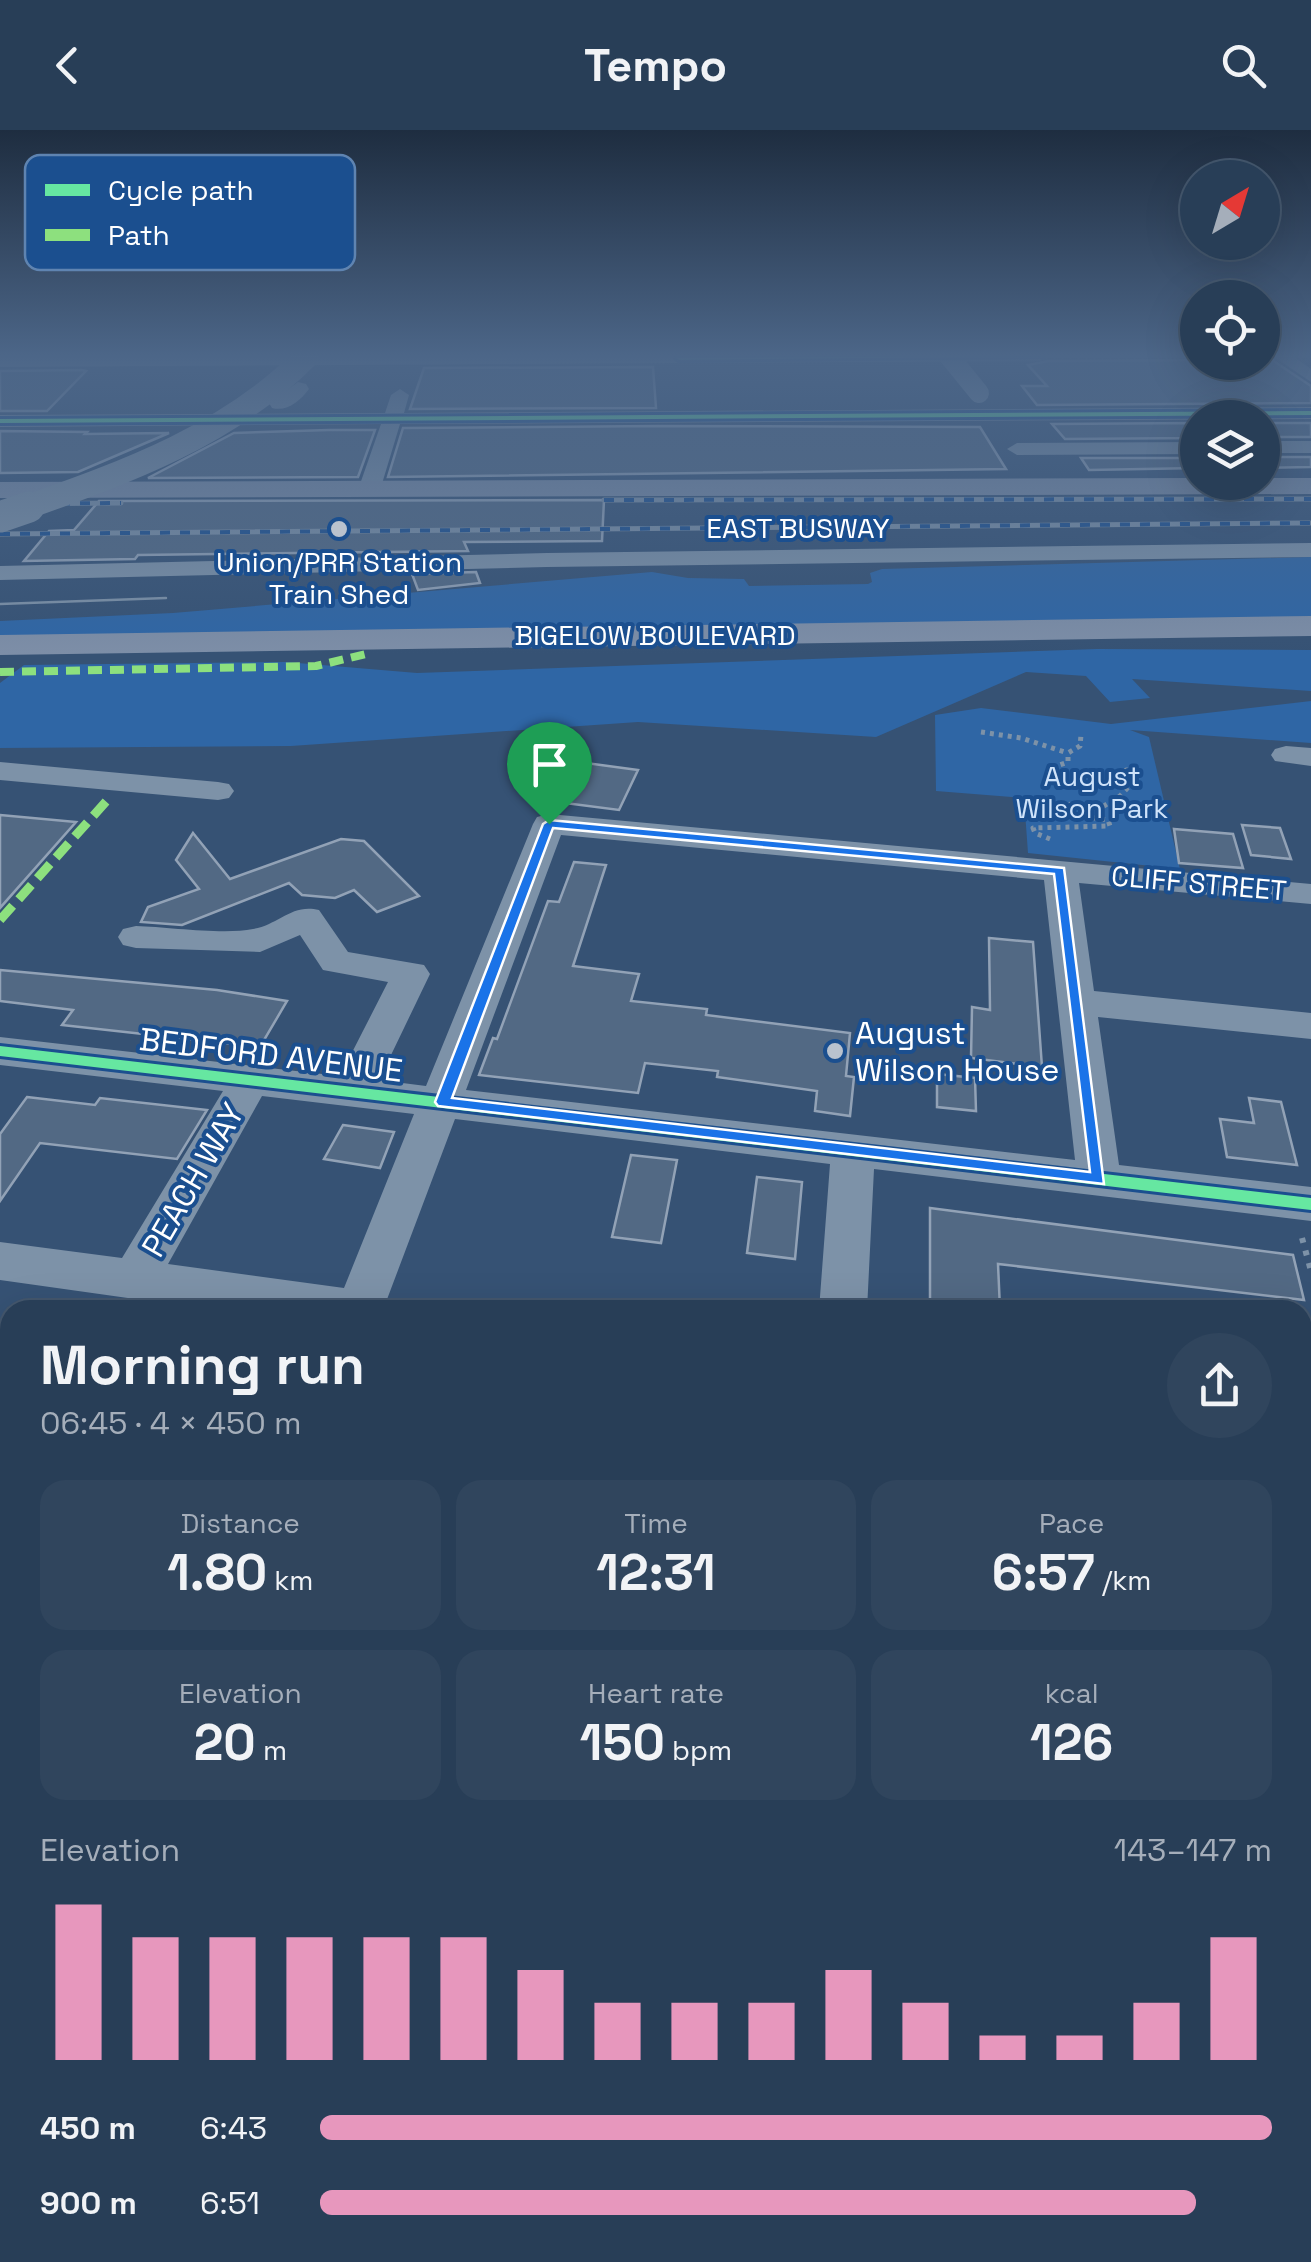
<!DOCTYPE html>
<html lang="en">
<head>
<meta charset="utf-8">
<style>
  body { margin:0; font-family:"Space Grotesk",sans-serif; background:#30455d; color:#f1f3f6; height:100vh; display:flex; flex-direction:column; font-size:38px; white-space:nowrap }
  * { box-sizing:border-box; margin:0 }
  p { font-size:32px; color:#a5aeba }
  .icon { flex:none; width:55px; height:55px; fill:none; stroke:currentColor; stroke-width:2; stroke-linecap:round; stroke-linejoin:round }
  .map { position:relative; flex:1; overflow:hidden }
  .panel { position:absolute; left:0px; top:1170px; width:1312px; height:962px; display:flex; flex-direction:column; background:#283e57; border-radius:30px 30px 0 0; box-shadow:0 10px 40px #0002,0 0 0 2px #44576d }
  .panel>* { flex:none }
  .needle { width:65px; rotate:38deg }
  .fabs { position:absolute; left:1180px; top:30px; display:grid; gap:20px }
  .fabs a { display:grid; place-items:center; width:100px; height:100px; border-radius:50%; background:#283e57; box-shadow:0 10px 40px #0002,0 0 0 2px #44576d; font-size:50px }
  .pin { position:absolute; display:grid; place-items:center; width:85px; height:85px; color:#fff; margin:-102px -42px; border-radius:50% 50% 50% 0; rotate:-45deg; box-shadow:0 0 10px #0007 }
  .pin .icon { rotate:45deg }
  .round { display:grid; place-items:center; flex:none; width:105px; height:105px; border-radius:52px; background:#30455d }
  .overview { display:flex; align-items:center; justify-content:space-between; height:170px; padding:0 40px }
  h1 { font-size:55px; font-weight:700; line-height:75px }
  .figures { display:grid; grid-template-columns:repeat(3,1fr); gap:15px; height:170px; padding:10px 40px }
  .figures div { display:grid; align-content:center; border-radius:25px; background:#30455d; text-align:center }
  .figures b { font-size:50px; font-weight:700 }
  .figures small { font-size:28px; font-weight:400 }
  .figures p { font-size:28px }
  .chart { height:280px; padding:20px 40px }
  .chart p { display:flex; justify-content:space-between }
  .chart svg { width:100%; height:180px; margin-top:10px; stroke:#e797bd; stroke-width:6 }
  ul { padding:0 40px; list-style:none; font-size:32px }
  li { display:grid; grid-template-columns:160px 120px 1fr; align-items:center; height:75px }
  li i { height:25px; border-radius:12px; background:#e797bd }
  header { display:flex; justify-content:space-between; align-items:center; height:130px; padding:0 40px; background:#283e57; font-size:45px; font-weight:700 }
  .map>svg:first-child { display:block }
</style>
</head>
<body>
<header><svg class="icon" aria-label="back" viewBox="0 0 24 24"><path d="M15 5l-7 7 7 7"/></svg>Tempo<svg class="icon" aria-label="search" viewBox="0 0 24 24"><circle cx="10" cy="10" r="6"/><path d="M15 15l6 6"/></svg></header>
<div class="map">
<svg width="1311" height="2132" viewBox="0 0 1311 2132">
  <rect width="100%" height="100%" fill="#365274"/>
  <g fill="#2f66a5">
    <polygon points="1311,427 1311,488 0,507 0,491 173,483 652,442 688,448 744,449 749,456 868,454 872,452 870,443 882,439"/>
    <polygon points="1097,519 1311,520 1311,561 1132,549 1150,568 1110,572 1086,546 1026,542 876,607 638,592 291,616 0,618 0,553 24,535 286,532 417,543"/>
    <polygon points="1311,571 1311,613 1130,600 1149,607 1180,739 1028,723 1024,668 936,661 935,585 981,578 1111,594"/>
  </g>
  <g fill="#526984" stroke="#92a2b6" stroke-width="2.5">
    <polygon points="1198,230 1272,230 1311,256 1311,273 1037,275 1022,256 1047,256 1028,235 1048,231"/>
    <polygon points="653,237 656,278 410,279 424,238"/>
    <polygon points="0,241 82,240 86,241 47,281 0,281"/>
    <polygon points="1198,293 1198,308 1065,309 1052,294"/>
    <rect x="1262" y="293" width="49" height="14"/>
    <polygon points="657,296 980,297 1006,339 388,347 403,298"/>
    <polygon points="329,300 375,300 358,347 148,348 234,303"/>
    <polygon points="0,301 87,302 85,304 169,303 78,342 0,343"/>
    <polygon points="1262,327 1311,327 1311,337 1262,338"/>
    <polygon points="1081,328 1198,328 1198,338 1089,340"/>
    <polygon points="604,370 602,411 464,412 468,421 138,425 135,429 24,431 49,401 74,400 99,371"/>
    <polygon points="476,442 480,453 418,460 412,444"/>
    <polygon points="586,633 638,640 619,680 565,673"/>
    <polygon points="0,685 76,692 0,778"/>
    <polygon points="1242,695 1280,698 1291,729 1251,725"/>
    <polygon points="1174,699 1233,704 1243,738 1179,733"/>
    <polygon points="193,703 230,749 341,709 364,711 419,766 377,782 354,760 335,768 302,765 289,753 182,795 141,792 148,777 199,759 176,730"/>
    <polygon points="574,732 606,735 573,836 639,844 631,871 707,879 706,885 850,903 846,946 854,947 850,986 815,981 817,961 717,947 718,941 645,933 638,963 479,945 493,908 497,909 548,771 559,772"/>
    <polygon points="989,808 1033,812 1042,937 971,928 972,877 990,880"/>
    <polygon points="0,840 217,860 287,871 260,917 62,895 73,880 0,871"/>
    <polygon points="937,944 975,948 976,981 937,977"/>
    <polygon points="27,967 95,975 100,968 207,980 177,1029 40,1013 0,1071 0,1004"/>
    <polygon points="1249,968 1281,972 1297,1035 1227,1027 1220,989 1254,993"/>
    <polygon points="343,995 394,1002 380,1038 324,1029"/>
    <polygon points="631,1025 677,1030 661,1113 612,1107"/>
    <polygon points="757,1047 802,1052 795,1129 747,1123"/>
    <polygon points="930,1078 1293,1125 1304,1170 998,1134 1000,1179 977,1176 977,1180 948,1180 948,1172 930,1170"/>
  </g>
  <g fill="none" stroke-linecap="round" stroke-linejoin="round">
    <g stroke="#7d92a8" stroke-width="5" stroke-dasharray="4 5" stroke-linecap="butt">
      <polyline points="981,602 1021,608 1068,623"/>
      <path d="M 1050,709 L 1035,703 L 1033,698 L 1110,696 L 1108,690 L 1056,682 L 1043,675 L 1060,673 L 1099,679 L 1120,666 L 1136,649 L 1127,640 C 1099,647 1078,664 1050,646 L 1054,637 L 1068,632 L 1068,623 L 1080,616 L 1081,605"/>
    </g>
    <polyline stroke="#7d92a8" stroke-width="6" stroke-dasharray="5 8" stroke-linecap="butt" points="1302,1108 1311,1141"/>
    <g fill="#7d92a8" fill-rule="evenodd">
      <polygon points="1049,226 1040,231 0,237 0,227"/>
      <polygon points="1273,226 1293,226 1311,239 1311,252"/>
      <polygon points="400,259 409,265 404,283 1311,277 1311,289 400,294 381,357 370,363 359,357 381,294 0,297 0,285 385,283 391,265"/>
      <rect x="1262" y="311" width="49" height="12"/>
      <polygon points="1198,312 1198,324 1017,325 1007,319 1017,313"/>
      <polygon points="1311,413 1311,427 547,437 0,450 0,436 547,423"/>
      <polygon points="1286,616 1311,618 1311,636 1275,631 1271,625 1275,619"/>
      <polygon points="0,632 218,652 229,654 234,661 229,668 218,670 0,650"/>
      <path d="M 549,684 L 1311,754 L 1311,774 L 1079,753 L 1094,861 L 1311,883 L 1311,909 L 1098,887 L 1119,1035 L 1311,1057 L 1311,1091 L 874,1039 L 867,1180 L 819,1180 L 830,1034 L 455,989 L 383,1180 L 213,1180 L 0,1150 L 0,1112 L 122,1128 L 223,961 L 0,935 L 0,907 L 340,946 L 388,852 L 323,840 L 300,805 L 260,822 L 136,818 L 123,815 L 118,807 L 123,799 L 136,796 C 168,797 224,805 253,799 C 278,795 292,773 319,780 L 348,822 L 424,835 L 430,844 L 379,950 L 426,956 L 533,694 L 537,687 ZM 561,705 L 1044,750 L 1075,1030 L 466,960 ZM 262,966 L 414,984 L 344,1158 L 168,1134 Z"/>
      <polygon points="1302,1240 1311,1243 1311,1314 1302,1311"/>
      <polygon points="0,1441 10,1442 10,1500 0,1499"/>
      <polygon points="1302,1654 1311,1655 1311,1721 1302,1720"/>
      <polygon points="1302,2050 1311,2052 1311,2130 1288,2122 1302,2122"/>
      <polygon points="138,2122 218,2122 215,2132 135,2132"/>
      <polygon points="744,2122 824,2122 823,2132 743,2132"/>
    </g>
    <g fill="#7d8ea7" fill-rule="evenodd">
      <polygon points="1198,348 1198,352 1262,352 1262,348 1311,348 1311,364 0,368 0,352"/>
      <polygon points="1311,486 1311,506 0,525 0,505"/>
    </g>
    <path fill="#7e92a7" fill-rule="evenodd" d="M 298,252 L 306,254 L 309,259 C 300,271 287,282 272,278 L 269,273 Z"/>
    <polyline stroke="#7e92a7" stroke-width="2.5" points="0,474 166,468"/>
    <defs>
      <g id="rail">
        <polyline points="604,370 1311,369"/>
        <polyline points="0,374 121,373"/>
        <polyline points="0,404 1311,393"/>
      </g>
    </defs>
    <use href="#rail" stroke="#7e92a7" stroke-width="5"/>
    <use href="#rail" stroke="#1b4f8f" stroke-width="4" stroke-dasharray="10" stroke-linecap="butt"/>
    <polyline stroke="#7d92a8" stroke-width="20" points="949,226 979,263"/>
    <path stroke="#7e92a7" stroke-width="24" d="M 22,379 C 126,342 228,306 307,226"/>
    <polyline stroke="#7e92a7" stroke-width="31" points="0,387 29,377"/>
    <polyline stroke="#8de07e" stroke-width="8" stroke-dasharray="14 8" stroke-linecap="butt" points="0,542 316,536 366,524"/>
    <polyline stroke="#8de07e" stroke-width="9" stroke-dasharray="19 9" stroke-linecap="butt" points="0,790 111,666"/>
    <defs>
      <g id="cycleway">
        <polygon points="1043,226 679,230 676,228"/>
        <polygon points="1311,281 1311,285 0,293 0,289"/>
        <polygon points="0,916 1311,1068 1311,1080 0,926"/>
      </g>
    </defs>
    <use href="#cycleway" stroke="#1b4f8f" stroke-width="6"/>
    <use href="#cycleway" fill="#66e7a1" fill-rule="evenodd"/>
  </g>
  <linearGradient id="sky" x2="0" y2="1"><stop stop-color="#1e2d40"/><stop offset="0.43" stop-color="#4c6688"/><stop offset="1" stop-color="#4c6688" stop-opacity="0"/></linearGradient>
  <rect width="1311" height="524" fill="url(#sky)"/>
  <path fill="#1a73e8" stroke="#fff" stroke-width="2.5" fill-rule="evenodd" d="M 549,690 L 1064,738 L 1104,1054 L 438,976 L 435,972 L 543,694 ZM 553,698 L 1054,744 L 1090,1042 L 452,968 Z"/>
  <g fill="#b9c2ce" stroke="#1b4f8f" stroke-width="4">
    <circle cx="339" cy="399" r="10"/>
    <circle cx="835" cy="921" r="10"/>
  </g>
  <g text-anchor="middle" dominant-baseline="central" stroke-width="8" stroke-linejoin="round" paint-order="stroke">
    <g font-size="28" fill="#fff" stroke="#1b4f8f">
      <text x="798" y="398">EAST BUSWAY</text>
      <text x="655" y="505">BIGELOW BOULEVARD</text>
      <text transform="translate(1199 753) rotate(5)">CLIFF STREET</text>
    </g>
    <g font-size="28" fill="#fff" stroke="#1b4f8f">
      <text x="339" y="432">Union/PRR Station<tspan x="339" dy="32">Train Shed</tspan></text>
    </g>
    <g font-size="28" fill="#cfe3fa" stroke="#1b4f8f">
      <text x="1092" y="646">August<tspan x="1092" dy="32">Wilson Park</tspan></text>
    </g>
    <g font-size="32" fill="#fff" stroke="#1b4f8f" text-anchor="start">
      <text x="855" y="903">August<tspan x="855" dy="37">Wilson House</tspan></text>
    </g>
    <g font-size="32" fill="#fff" stroke="#1b4f8f">
      <text transform="translate(271 925) rotate(7)">BEDFORD AVENUE</text>
      <text transform="translate(193 1050) rotate(-60)">PEACH WAY</text>
    </g>
  </g>
  <rect x="25" y="25" width="330" height="115" rx="15" fill="#1b4f8f" stroke="#5f84b1" stroke-width="2.5"/>
  <rect x="45" y="54" width="45" height="12" fill="#66e7a1"/>
  <rect x="45" y="99" width="45" height="12" fill="#8de07e"/>
  <g font-size="28" fill="#fff">
    <text x="108" y="70">Cycle path</text>
    <text x="108" y="115">Path</text>
  </g>
</svg>
<div class="fabs">
<a><svg class="needle" viewBox="-14 -14 28 28"><path d="M0-13l5 13h-10z" fill="#e53935"/><path d="M0 13l5-13h-10z" fill="#a5aeba"/></svg></a>
<a><svg class="icon" aria-label="locate" viewBox="0 0 24 24"><circle cx="12" cy="12" r="6"/><path d="M12 2v4M12 18v4M2 12h4M18 12h4"/></svg></a>
<a><svg class="icon" aria-label="layers" viewBox="0 0 24 24"><path d="M12 4l9 5-9 5-9-5zM3 14l9 5 9-5"/></svg></a>
</div>
<div class="pin" style="left:549px;top:694px;background:#1e9e55"><svg class="icon" aria-label="arrive" viewBox="0 0 24 24"><path d="M6 21V4h12l-3 4 3 4H6"/></svg></div>
<section class="panel">
<div class="overview"><div><h1>Morning run</h1><p>06:45 · 4 × 450 m</p></div><a class="round"><svg class="icon" aria-label="share" viewBox="0 0 24 24"><path d="M12 15V3M7 8l5-5 5 5M5 13v7h14v-7"/></svg></a></div>
<div class="figures">
<div><p>Distance</p><b>1.80<small> km</small></b></div>
<div><p>Time</p><b>12:31</b></div>
<div><p>Pace</p><b>6:57<small> /km</small></b></div>
</div>
<div class="figures">
<div><p>Elevation</p><b>20<small> m</small></b></div>
<div><p>Heart rate</p><b>150<small> bpm</small></b></div>
<div><p>kcal</p><b>126</b></div>
</div>
<div class="chart"><p><span>Elevation</span>143–147 m</p>
<svg viewBox="0 0 160 44" preserveAspectRatio="none"><path d="M5 44V6M15 44V14M25 44V14M35 44V14M45 44V14M55 44V14M65 44V22M75 44V30M85 44V30M95 44V30M105 44V22M115 44V30M125 44V38M135 44V38M145 44V30M155 44V14"/></svg>
</div>
<ul>
<li><b>450 m</b>6:43<i style="width:100%"></i></li>
<li><b>900 m</b>6:51<i style="width:92%"></i></li>
</ul>
</section>
</div>
</body>
</html>
